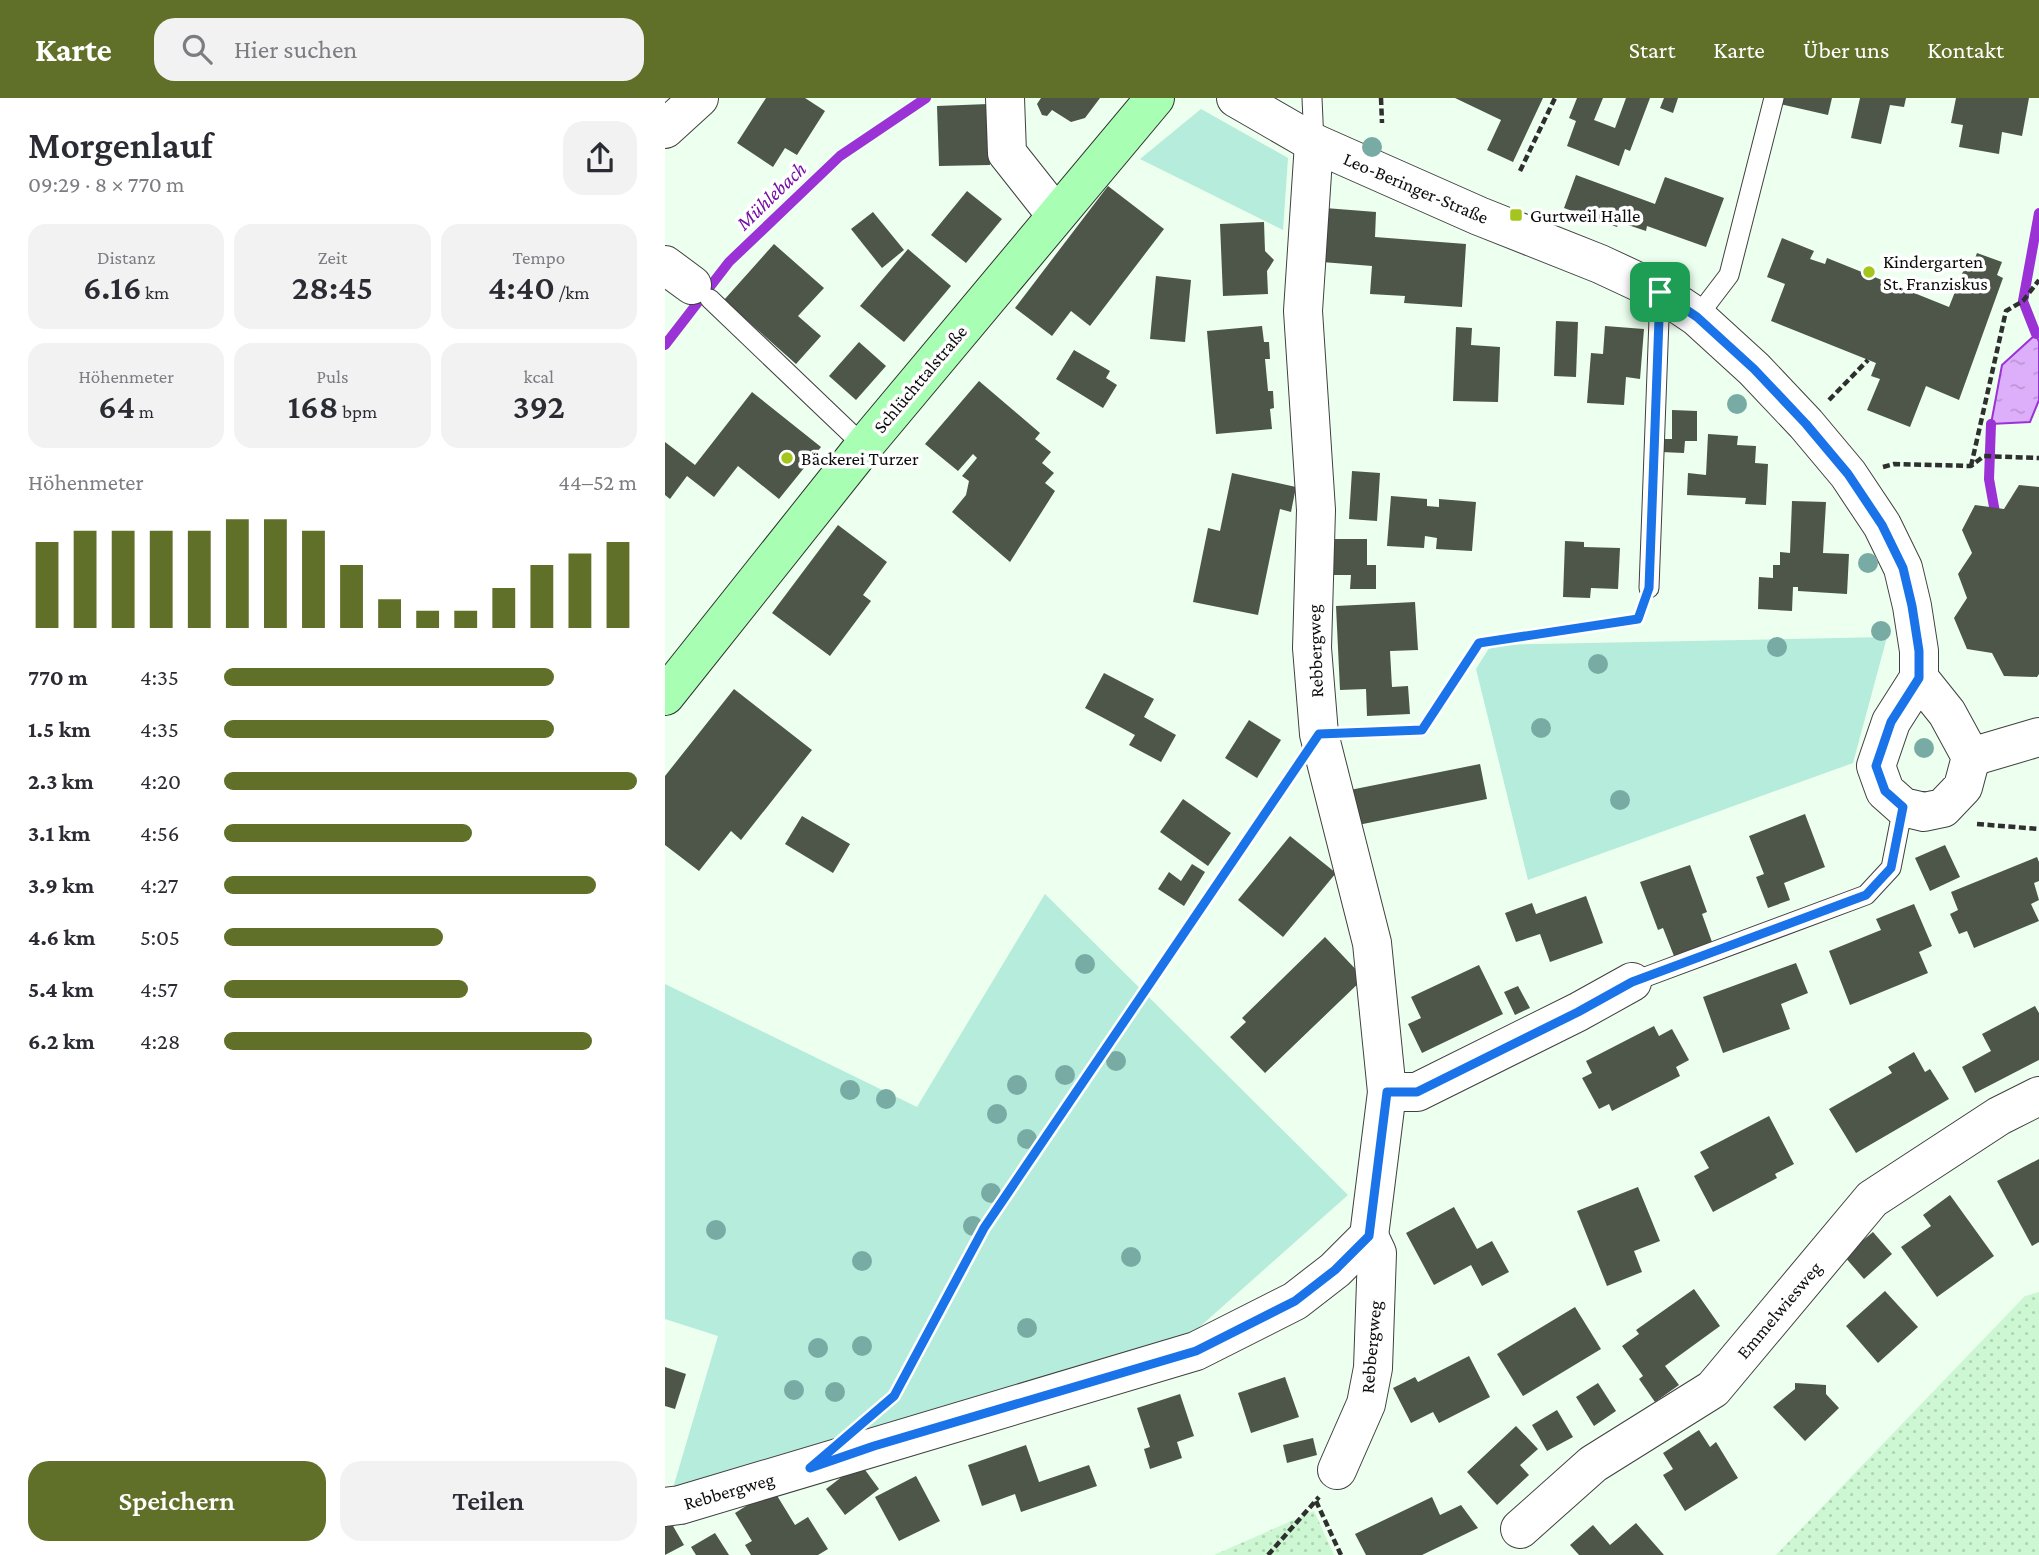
<!DOCTYPE html>
<html lang="de">
<head>
<meta charset="utf-8">
<style>
  body { margin:0; font-family:"Crimson Pro",serif; background:#f2f2f3; color:#2b2b33; height:100vh; display:flex; flex-direction:column; font-size:26px; white-space:nowrap }
  * { box-sizing:border-box; margin:0 }
  p { font-size:23px; color:#7c7c81 }
  .icon { flex:none; width:38px; height:38px; fill:none; stroke:currentColor; stroke-width:2; stroke-linecap:round; stroke-linejoin:round }
  .map { position:relative; flex:1; overflow:hidden }
  .sheet { display:flex; flex-direction:column; background:#fff; width:665px }
  .sheet>* { flex:none }
  .pin { position:absolute; display:grid; place-items:center; width:60px; height:60px; color:#fff; margin:-30px; border-radius:14px; box-shadow:0 4px 10px #0006 }
  .round { display:grid; place-items:center; flex:none; width:74px; height:74px; border-radius:21px; background:#f2f2f3 }
  .summary { display:flex; align-items:center; justify-content:space-between; height:119px; padding:0 28px }
  h1 { font-size:38px; font-weight:600; line-height:52px }
  .metrics { display:grid; grid-template-columns:repeat(3,1fr); gap:10px; height:119px; padding:7px 28px }
  .metrics div { display:grid; align-content:center; border-radius:18px; background:#f2f2f3; text-align:center }
  .metrics b { font-size:35px; font-weight:600 }
  .metrics small { font-size:19px; font-weight:400 }
  .metrics p { font-size:19px }
  .chart { height:196px; padding:14px 28px }
  .chart p { display:flex; justify-content:space-between }
  .chart svg { width:100%; height:126px; margin-top:7px; stroke:#617029; stroke-width:6 }
  .primary-button { display:flex; gap:14px; margin-top:auto; padding:14px 28px }
  .primary-button a { flex:1; height:80px; border-radius:21px; background:#617029; color:#fff; font-size:28px; font-weight:600; line-height:80px; text-align:center }
  .primary-button a+a { background:#f2f2f3; color:#2b2b33 }
  ul { padding:0 28px; list-style:none; font-size:23px }
  li { display:grid; grid-template-columns:112px 84px 1fr; align-items:center; height:52px }
  li i { height:18px; border-radius:9px; background:#617029 }
  header { display:flex; align-items:center; gap:42px; box-sizing:border-box; height:98px; padding:0 35px; background:#617029; color:#fff }
  header strong { font-size:33px }
  nav { display:flex; gap:38px; margin-inline-start:auto; font-size:24px }
  .search { width:490px; height:63px; background:#f2f2f3; display:flex; align-items:center; gap:18px; box-sizing:border-box; padding:0 24px; border-radius:21px; color:#7c7c81; font-size:26px }
  main { display:flex; flex:1; min-height:0 }
  .map>svg:first-child { display:block }
</style>
</head>
<body>
<header>
<strong>Karte</strong>
<div class="search"><svg class="icon" aria-label="search" viewBox="0 0 24 24"><circle cx="10" cy="10" r="6"/><path d="M15 15l6 6"/></svg>Hier suchen</div>
<nav><a>Start</a><a>Karte</a><a>Über uns</a><a>Kontakt</a></nav>
</header>
<main>
<section class="sheet">
<div class="summary"><div><h1>Morgenlauf</h1><p>09:29 · 8 × 770 m</p></div><a class="round"><svg class="icon" aria-label="share" viewBox="0 0 24 24"><path d="M12 15V3M7 8l5-5 5 5M5 13v7h14v-7"/></svg></a></div>
<div class="metrics">
<div><p>Distanz</p><b>6.16<small> km</small></b></div>
<div><p>Zeit</p><b>28:45</b></div>
<div><p>Tempo</p><b>4:40<small> /km</small></b></div>
</div>
<div class="metrics">
<div><p>Höhenmeter</p><b>64<small> m</small></b></div>
<div><p>Puls</p><b>168<small> bpm</small></b></div>
<div><p>kcal</p><b>392</b></div>
</div>
<div class="chart"><p><span>Höhenmeter</span>44–52 m</p>
<svg viewBox="0 0 160 44" preserveAspectRatio="none"><path d="M5 44V14M15 44V10M25 44V10M35 44V10M45 44V10M55 44V6M65 44V6M75 44V10M85 44V22M95 44V34M105 44V38M115 44V38M125 44V30M135 44V22M145 44V18M155 44V14"/></svg>
</div>
<ul>
<li><b>770 m</b>4:35<i style="width:80%"></i></li>
<li><b>1.5 km</b>4:35<i style="width:80%"></i></li>
<li><b>2.3 km</b>4:20<i style="width:100%"></i></li>
<li><b>3.1 km</b>4:56<i style="width:60%"></i></li>
<li><b>3.9 km</b>4:27<i style="width:90%"></i></li>
<li><b>4.6 km</b>5:05<i style="width:53%"></i></li>
<li><b>5.4 km</b>4:57<i style="width:59%"></i></li>
<li><b>6.2 km</b>4:28<i style="width:89%"></i></li>
</ul>
<div class="primary-button"><a>Speichern</a><a>Teilen</a></div>
</section>
<div class="map">
<svg width="1374" height="1457" viewBox="0 0 1374 1457">
  <defs>
    <pattern id="farmland-dots" width="8" height="8" patternUnits="userSpaceOnUse" patternTransform="scale(1.75)"><rect width="8" height="8" fill="#ccf7d2"/><path d="M2 2h.1M6 6h.1" fill="none" stroke="#aed3b3" stroke-width="1.8" stroke-linecap="round"/></pattern>
    <pattern id="water-ripples" width="26" height="14" patternUnits="userSpaceOnUse" patternTransform="scale(1.75)"><rect width="26" height="14" fill="#ddaffa"/><path d="M2 4q2-2 4 0t4 0M15 11q2-2 4 0t4 0" fill="none" stroke="#bc95d5"/></pattern>
  </defs>
  <rect width="100%" height="100%" fill="#edffee"/>
  <g fill="url(#farmland-dots)">
    <polygon points="1374,1194 1374,1457 1111,1457 1360,1198"/>
    <polygon points="649,1413 669,1457 549,1457"/>
  </g>
  <g fill="#b5ecdc">
    <polygon points="536,11 623,60 618,132 475,61"/>
    <polygon points="1222,539 1188,665 863,782 811,571 826,547"/>
    <polygon points="380,796 683,1097 521,1241 8,1390 53,1238 0,1221 0,886 252,1009"/>
  </g>
  <polygon fill="url(#water-ripples)" stroke="#9a32d5" stroke-width="2" points="1371,236 1374,244 1374,302 1365,324 1326,326 1337,267"/>
  <g fill="none" stroke-linecap="round" stroke-linejoin="round">
    <g stroke="#9a32d5" stroke-width="10">
      <polyline points="1371,236 1358,203 1374,115"/>
      <polyline points="0,247 64,164 175,58 261,0"/>
      <polyline points="1326,326 1324,381 1331,420"/>
    </g>
  </g>
  <g fill="#4e5649">
    <polygon points="101,0 140,0 160,13 132,57 120,50 108,69 72,45"/>
    <polygon points="376,0 435,0 420,20 406,24 387,12 382,18 377,17 372,6"/>
    <polygon points="790,0 878,0 848,64 822,52 836,22"/>
    <polygon points="912,0 938,0 929,22 950,30 961,0 985,0 965,53 960,51 954,68 902,48 911,23 904,20"/>
    <polygon points="999,0 1013,0 1008,15 995,10"/>
    <polygon points="1116,0 1167,0 1163,17 1115,6"/>
    <polygon points="1195,0 1241,0 1239,9 1225,7 1216,46 1186,40"/>
    <polygon points="1291,0 1364,0 1357,38 1337,34 1334,56 1294,49 1298,27 1286,25"/>
    <polygon points="323,6 325,67 274,68 272,8"/>
    <polygon points="911,77 990,106 1000,79 1059,100 1041,149 982,128 981,133 954,124 952,129 899,110"/>
    <polygon points="443,88 499,131 425,228 406,213 387,238 350,210"/>
    <polygon points="302,93 337,121 301,165 266,137"/>
    <polygon points="660,110 711,114 710,139 801,146 797,209 739,205 740,198 705,196 707,168 657,164"/>
    <polygon points="208,114 239,152 217,170 186,131"/>
    <polygon points="599,124 600,153 609,162 602,173 603,196 558,198 555,126"/>
    <polygon points="1117,140 1149,153 1145,161 1160,166 1162,160 1284,209 1301,166 1307,168 1312,155 1337,164 1332,177 1338,180 1294,302 1261,288 1245,329 1202,312 1215,281 1206,278 1211,265 1106,223 1120,186 1102,179"/>
    <polygon points="109,146 159,190 133,218 156,238 131,266 59,202"/>
    <polygon points="243,151 286,188 239,244 195,208"/>
    <polygon points="491,178 526,182 520,244 485,241"/>
    <polygon points="891,223 913,224 911,279 889,278"/>
    <polygon points="597,228 599,244 604,244 605,261 600,261 603,293 608,293 609,310 605,311 607,331 551,336 542,233"/>
    <polygon points="940,228 979,231 975,281 961,279 959,307 922,305 926,255 938,256"/>
    <polygon points="791,229 807,230 806,247 835,249 833,304 788,303"/>
    <polygon points="194,244 221,268 191,302 164,278"/>
    <polygon points="409,252 445,273 441,280 452,287 438,310 391,281"/>
    <polygon points="314,283 375,335 370,341 386,354 377,365 389,375 380,385 390,393 345,464 287,414 301,397 304,383 297,378 312,360 308,356 293,373 260,346"/>
    <polygon points="87,294 156,349 114,401 73,368 49,399 22,378 5,401 0,397 0,344 30,367"/>
    <polygon points="1007,312 1032,313 1032,343 1020,343 1019,355 996,354 996,341 1007,341"/>
    <polygon points="1043,336 1073,338 1072,347 1091,348 1090,365 1103,366 1101,407 1080,406 1081,400 1022,397 1023,375 1041,377"/>
    <polygon points="687,373 715,375 712,423 684,421"/>
    <polygon points="567,375 631,389 626,414 615,411 593,517 528,504 543,430 555,433"/>
    <polygon points="1354,387 1374,389 1374,576 1372,579 1339,578 1327,555 1302,551 1289,520 1302,500 1293,476 1307,455 1297,432 1310,407 1339,411"/>
    <polygon points="726,398 762,401 762,408 774,409 774,401 811,404 807,453 771,451 772,440 760,438 759,450 722,448"/>
    <polygon points="1127,403 1161,404 1158,455 1184,456 1182,496 1133,493 1133,489 1128,489 1127,513 1093,511 1094,479 1108,480 1108,467 1115,467 1115,454 1125,455"/>
    <polygon points="173,427 222,464 198,497 206,503 165,558 107,515"/>
    <polygon points="667,441 702,441 702,467 711,467 711,491 685,491 686,477 667,477"/>
    <polygon points="900,443 919,444 919,449 955,450 953,491 926,490 925,500 898,499"/>
    <polygon points="750,504 753,552 725,553 727,589 743,588 745,616 702,618 701,591 675,592 671,508"/>
    <polygon points="439,575 489,601 479,619 511,637 496,664 464,647 470,637 420,610"/>
    <polygon points="69,591 147,652 76,742 66,733 34,773 0,747 0,678"/>
    <polygon points="584,622 616,642 592,680 560,660"/>
    <polygon points="815,666 822,701 693,727 685,692"/>
    <polygon points="518,701 566,735 543,768 495,734"/>
    <polygon points="1140,716 1160,769 1119,785 1125,802 1103,810 1091,779 1099,776 1084,738"/>
    <polygon points="137,718 185,746 168,775 120,746"/>
    <polygon points="625,738 671,775 618,839 573,802"/>
    <polygon points="1280,747 1295,779 1265,793 1250,760"/>
    <polygon points="1372,759 1374,764 1374,783 1369,785 1374,802 1366,806 1374,823 1309,850 1302,833 1294,836 1285,816 1293,812 1286,794"/>
    <polygon points="527,766 540,774 519,808 493,791 504,774 516,783"/>
    <polygon points="1025,767 1042,814 1037,816 1047,844 1009,858 998,830 993,832 975,784"/>
    <polygon points="921,798 938,845 885,864 875,836 851,844 840,815 867,805 871,816"/>
    <polygon points="1249,806 1267,848 1254,854 1263,875 1185,907 1164,853 1216,832 1211,821"/>
    <polygon points="660,839 699,880 600,975 565,939 581,924 577,920"/>
    <polygon points="1131,865 1143,895 1116,906 1125,931 1058,955 1038,899"/>
    <polygon points="814,867 838,916 757,955 743,926 756,920 746,899"/>
    <polygon points="853,888 865,910 850,917 839,894"/>
    <polygon points="1370,908 1374,915 1374,962 1310,995 1297,969 1326,953 1317,936"/>
    <polygon points="989,928 994,938 1007,931 1024,962 1011,969 1015,978 947,1013 944,1006 934,1011 917,980 927,975 921,963"/>
    <polygon points="1249,954 1260,974 1265,971 1284,1001 1191,1055 1164,1011 1227,975 1223,969"/>
    <polygon points="1104,1018 1129,1066 1110,1076 1112,1080 1048,1114 1029,1078 1044,1070 1035,1054"/>
    <polygon points="1374,1061 1374,1144 1367,1148 1332,1083"/>
    <polygon points="973,1089 995,1143 969,1153 977,1174 942,1188 912,1113"/>
    <polygon points="1285,1097 1329,1158 1272,1199 1236,1149 1266,1128 1258,1117"/>
    <polygon points="789,1109 812,1151 827,1143 844,1174 817,1188 806,1167 769,1187 741,1135"/>
    <polygon points="1208,1134 1227,1156 1199,1181 1179,1158"/>
    <polygon points="1029,1191 1055,1228 1000,1268 1014,1287 990,1304 974,1281 978,1278 957,1248 974,1236 971,1232"/>
    <polygon points="1220,1193 1253,1229 1213,1265 1181,1228"/>
    <polygon points="910,1209 936,1251 858,1298 832,1256"/>
    <polygon points="804,1258 825,1299 774,1325 768,1314 746,1325 728,1290 750,1279 753,1284"/>
    <polygon points="0,1269 21,1276 10,1311 0,1308"/>
    <polygon points="620,1279 634,1319 586,1335 573,1295"/>
    <polygon points="933,1285 951,1313 929,1328 911,1299"/>
    <polygon points="1130,1285 1161,1287 1161,1296 1174,1310 1140,1343 1108,1309 1130,1291"/>
    <polygon points="515,1296 529,1338 512,1344 517,1360 485,1371 479,1351 485,1349 472,1310"/>
    <polygon points="892,1312 908,1339 882,1353 867,1327"/>
    <polygon points="851,1328 873,1351 855,1367 864,1377 832,1407 802,1374"/>
    <polygon points="1034,1332 1045,1349 1051,1344 1073,1380 1020,1413 998,1377 1008,1371 998,1355"/>
    <polygon points="648,1340 652,1357 622,1365 618,1347"/>
    <polygon points="361,1347 374,1384 424,1367 432,1388 356,1414 350,1396 317,1408 303,1367"/>
    <polygon points="195,1365 214,1391 180,1417 161,1391"/>
    <polygon points="251,1378 275,1423 234,1443 210,1399"/>
    <polygon points="108,1391 130,1427 143,1419 163,1451 153,1457 86,1457 80,1447 87,1443 70,1415"/>
    <polygon points="767,1399 775,1417 796,1407 813,1430 757,1457 701,1457 690,1436"/>
    <polygon points="4,1421 19,1447 0,1457 0,1424"/>
    <polygon points="971,1425 999,1457 914,1457 905,1447 928,1427 945,1447"/>
    <polygon points="50,1435 64,1457 31,1457 26,1449"/>
  </g>
  <g fill="none" stroke-linecap="round" stroke-linejoin="round">
    <defs>
      <g id="lane">
        <polyline points="647,0 649,45"/>
        <polyline points="45,201 199,348"/>
        <polyline points="1032,219 1064,177 1109,0"/>
        <polyline points="984,490 995,194"/>
        <polyline points="967,884 1201,797 1226,770 1238,709"/>
      </g>
      <g id="street">
        <polyline points="340,0 342,55 391,117"/>
        <polyline points="571,0 649,45 814,118 935,166 995,194 1032,219 1089,271 1141,326 1183,376 1217,427 1238,470 1247,508 1254,553 1254,580 1226,624 1211,668 1220,693 1238,709 1259,714 1278,710 1298,689 1306,659 1282,615 1254,580"/>
        <polyline points="0,31 34,0"/>
        <polyline points="0,167 27,187"/>
        <polyline points="1306,659 1374,639"/>
        <polyline points="722,994 752,994 913,914 967,884"/>
        <polyline points="672,1372 701,1306 708,1270 712,1155 704,1138"/>
        <polyline points="0,1409 15,1407 531,1253 630,1203 670,1172 704,1138 722,994 707,845 654,636 647,550 651,412 638,213 649,45"/>
        <polyline points="855,1431 928,1366 1048,1291 1207,1101 1334,1018 1374,998"/>
      </g>
      <polyline id="secondary" points="0,598 199,348 490,0"/>
    </defs>
    <use href="#lane" stroke="#404040" stroke-width="21"/>
    <use href="#street" stroke="#404040" stroke-width="40"/>
    <use href="#secondary" stroke="#2f2f2f" stroke-width="40"/>
    <g stroke="#2f2f2f" stroke-width="4.5" stroke-dasharray="7 3.5" stroke-linecap="butt">
      <polyline points="716,0 717,25"/>
      <polyline points="855,73 890,0"/>
      <polyline points="1164,302 1203,262"/>
      <polyline points="1306,368 1341,213 1358,203 1374,182"/>
      <polyline points="1218,369 1229,366 1306,368 1319,358 1374,360"/>
      <polyline points="688,635 757,632 814,545 973,521 977,511"/>
      <polyline points="1312,726 1374,731"/>
      <polyline points="215,1310 229,1298 319,1131 628,676"/>
      <polyline points="651,1403 676,1457"/>
      <polyline points="603,1457 654,1399"/>
    </g>
    <use href="#lane" stroke="#fff" stroke-width="19"/>
    <use href="#street" stroke="#fff" stroke-width="38"/>
    <use href="#secondary" stroke="#a8ffb4" stroke-width="38"/>
  </g>
  <g fill="#79aba5">
    <circle cx="707" cy="49" r="10"/>
    <circle cx="1072" cy="306" r="10"/>
    <circle cx="1203" cy="465" r="10"/>
    <circle cx="1216" cy="533" r="10"/>
    <circle cx="1112" cy="549" r="10"/>
    <circle cx="933" cy="566" r="10"/>
    <circle cx="876" cy="630" r="10"/>
    <circle cx="1259" cy="650" r="10"/>
    <circle cx="955" cy="702" r="10"/>
    <circle cx="420" cy="866" r="10"/>
    <circle cx="451" cy="963" r="10"/>
    <circle cx="400" cy="977" r="10"/>
    <circle cx="352" cy="987" r="10"/>
    <circle cx="185" cy="992" r="10"/>
    <circle cx="221" cy="1001" r="10"/>
    <circle cx="332" cy="1016" r="10"/>
    <circle cx="362" cy="1041" r="10"/>
    <circle cx="326" cy="1095" r="10"/>
    <circle cx="308" cy="1128" r="10"/>
    <circle cx="51" cy="1132" r="10"/>
    <circle cx="466" cy="1159" r="10"/>
    <circle cx="197" cy="1163" r="10"/>
    <circle cx="362" cy="1230" r="10"/>
    <circle cx="197" cy="1248" r="10"/>
    <circle cx="153" cy="1250" r="10"/>
    <circle cx="129" cy="1292" r="10"/>
    <circle cx="170" cy="1294" r="10"/>
  </g>
  <g fill="none" stroke-linecap="round" stroke-linejoin="round">
    <defs>
      <polygon id="route" points="995,194 1032,219 1089,271 1141,326 1183,376 1217,427 1238,470 1247,508 1254,553 1254,580 1226,624 1211,668 1220,693 1238,709 1226,770 1201,797 967,884 913,914 752,994 722,994 704,1138 670,1172 630,1203 531,1253 209,1348 145,1370 229,1298 319,1130 654,636 757,632 814,545 973,521 984,490"/>
    </defs>
    <use href="#route" stroke="#fff" stroke-width="14"/>
    <use href="#route" stroke="#1a73e8" stroke-width="9"/>
  </g>
  <g fill="#a4c51d" stroke="#fff" stroke-width="2.5">
    <rect x="844" y="110" width="14" height="14" rx="3.5"/>
    <circle cx="1204" cy="174" r="7"/>
    <circle cx="122" cy="360" r="7"/>
  </g>
  <g text-anchor="middle" dominant-baseline="central" stroke-width="7" stroke-linejoin="round" paint-order="stroke">
    <g font-size="19" fill="#0d0d0d" stroke="#fff">
      <text transform="translate(751 90) rotate(23)">Leo-Beringer-Straße</text>
      <text transform="translate(255 281) rotate(-50)">Schlüchttalstraße</text>
      <text transform="translate(650 553) rotate(-92)">Rebbergweg</text>
      <text transform="translate(1114 1212) rotate(-50)">Emmelwiesweg</text>
      <text transform="translate(706 1249) rotate(-85)">Rebbergweg</text>
      <text transform="translate(64 1393) rotate(-16)">Rebbergweg</text>
    </g>
    <g font-size="19" fill="#0d0d0d" stroke="#fff" text-anchor="start">
      <text x="865" y="117">Gurtweil Halle</text>
      <text x="1218" y="163">Kindergarten<tspan x="1218" dy="22">St. Franziskus</tspan></text>
      <text x="136" y="360">Bäckerei Turzer</text>
    </g>
    <g font-size="21" font-style="italic" fill="#760fa6" stroke="#fff">
      <text transform="translate(106 98) rotate(-44)">Mühlebach</text>
    </g>
  </g>
</svg>
<div class="pin" style="left:995px;top:194px;background:#1e9e55"><svg class="icon" aria-label="arrive" viewBox="0 0 24 24"><path d="M6 21V4h12l-3 4 3 4H6"/></svg></div>
</div>
</main>
</body>
</html>
